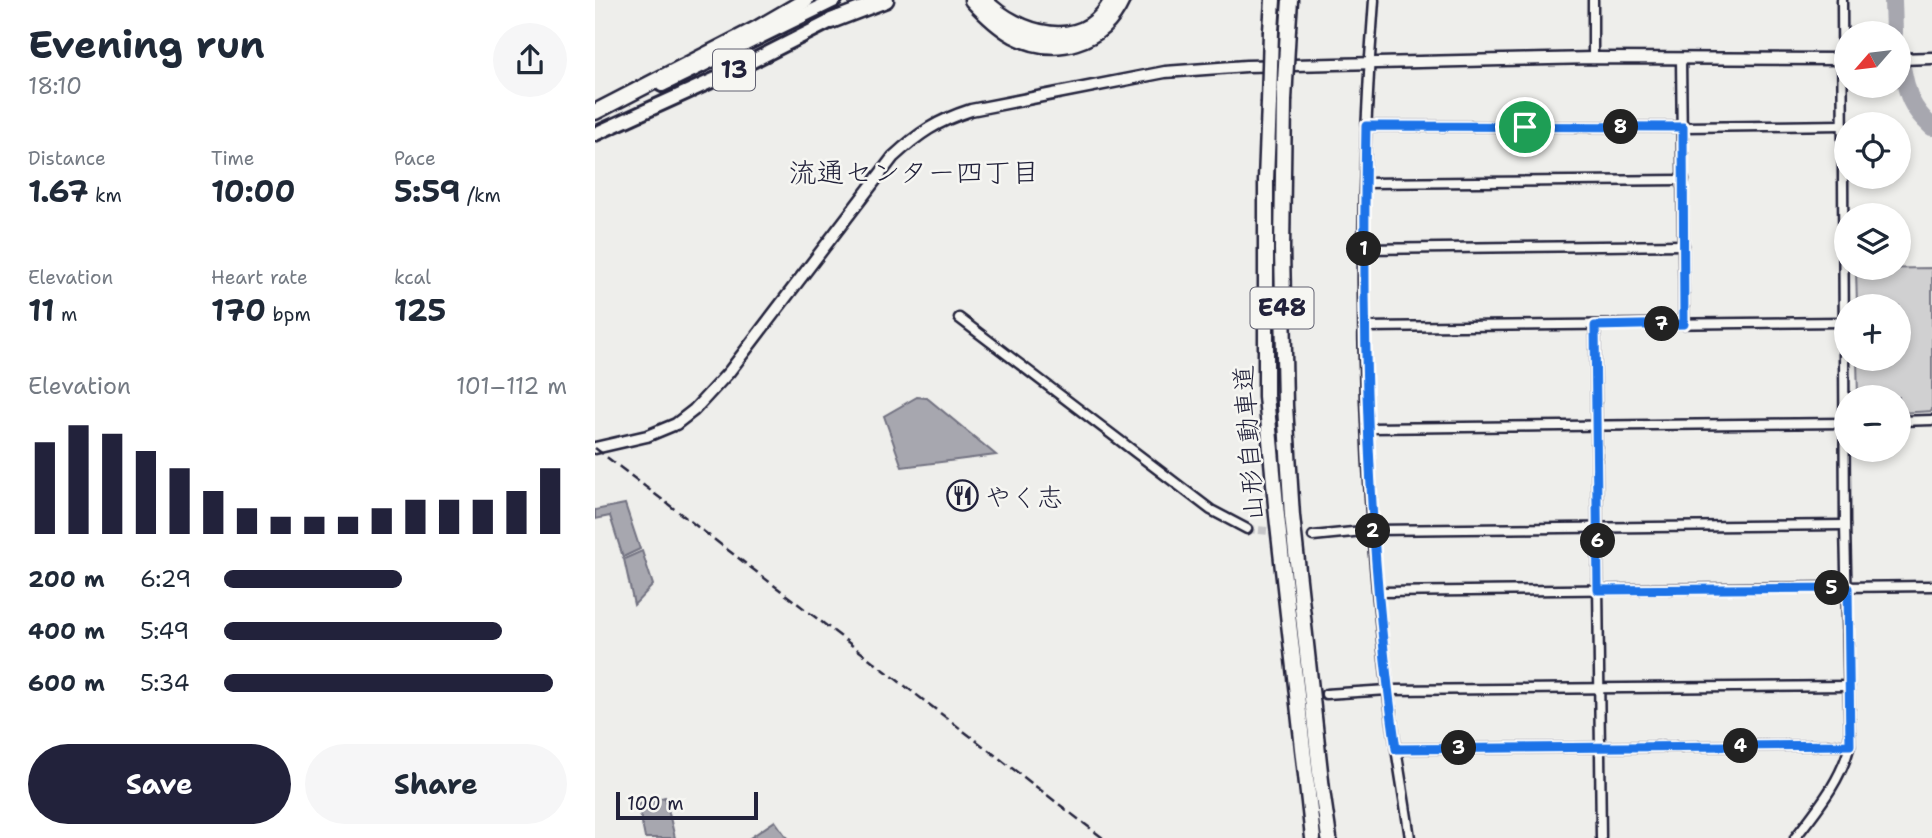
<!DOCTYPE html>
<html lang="en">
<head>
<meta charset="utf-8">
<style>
  body { margin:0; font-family:"Shantell Sans","Klee One",sans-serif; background:#f6f6f7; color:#1f2937; height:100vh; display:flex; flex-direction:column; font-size:26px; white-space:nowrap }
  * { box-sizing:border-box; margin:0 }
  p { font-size:23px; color:#747a83 }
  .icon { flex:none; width:38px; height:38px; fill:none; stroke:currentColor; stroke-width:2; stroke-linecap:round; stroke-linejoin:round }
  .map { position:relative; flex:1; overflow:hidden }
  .drawer { display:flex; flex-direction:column; background:#fff; width:595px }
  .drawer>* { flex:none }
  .needle { width:46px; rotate:242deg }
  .fabs { position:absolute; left:1239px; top:21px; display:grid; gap:14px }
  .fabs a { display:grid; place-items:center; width:77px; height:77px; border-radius:50%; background:#fff; box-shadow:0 4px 10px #0003; font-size:35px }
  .scale { position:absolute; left:21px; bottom:18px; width:142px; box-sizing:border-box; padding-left:7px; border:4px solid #22223b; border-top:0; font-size:19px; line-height:24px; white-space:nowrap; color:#22223b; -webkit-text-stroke:5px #f6f6f2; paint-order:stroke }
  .pin { position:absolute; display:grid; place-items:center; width:60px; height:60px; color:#fff; margin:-30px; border:4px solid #fff; border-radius:50%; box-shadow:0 2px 7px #0007 }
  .km { position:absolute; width:35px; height:35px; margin:-18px; border-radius:50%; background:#222; color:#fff; font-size:19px; line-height:35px; text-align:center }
  .round { display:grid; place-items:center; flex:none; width:74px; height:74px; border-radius:37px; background:#f6f6f7 }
  .summary { display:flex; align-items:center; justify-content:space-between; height:119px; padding:0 28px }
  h1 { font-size:38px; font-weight:700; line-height:52px }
  .figures { display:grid; grid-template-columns:repeat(3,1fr); gap:10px; height:119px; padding:7px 28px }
  .figures div { display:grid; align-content:center }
  .figures b { font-size:30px; font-weight:700 }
  .figures small { font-size:19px; font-weight:400 }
  .figures p { font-size:19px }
  .chart { height:196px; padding:14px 28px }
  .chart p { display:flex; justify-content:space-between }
  .chart svg { width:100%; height:126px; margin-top:7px; stroke:#22223b; stroke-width:6 }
  .cta { display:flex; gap:14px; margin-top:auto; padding:14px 28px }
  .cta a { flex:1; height:80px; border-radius:42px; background:#22223b; color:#fff; font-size:28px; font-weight:700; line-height:80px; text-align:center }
  .cta a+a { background:#f6f6f7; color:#1f2937 }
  ul { padding:0 28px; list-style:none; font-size:23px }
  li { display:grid; grid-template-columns:112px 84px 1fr; align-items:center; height:52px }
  li i { height:18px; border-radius:9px; background:#22223b }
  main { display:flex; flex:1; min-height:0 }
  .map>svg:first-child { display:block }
</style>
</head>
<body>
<main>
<section class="drawer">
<div class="summary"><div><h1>Evening run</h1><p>18:10</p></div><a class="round"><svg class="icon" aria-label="share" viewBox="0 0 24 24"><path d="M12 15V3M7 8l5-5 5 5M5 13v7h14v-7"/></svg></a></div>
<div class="figures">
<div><p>Distance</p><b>1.67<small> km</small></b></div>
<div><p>Time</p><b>10:00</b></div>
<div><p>Pace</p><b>5:59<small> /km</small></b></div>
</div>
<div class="figures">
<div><p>Elevation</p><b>11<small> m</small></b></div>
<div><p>Heart rate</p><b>170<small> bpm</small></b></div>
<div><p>kcal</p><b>125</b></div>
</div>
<div class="chart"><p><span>Elevation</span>101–112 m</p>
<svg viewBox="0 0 160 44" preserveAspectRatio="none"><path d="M5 44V12M15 44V6M25 44V9M35 44V15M45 44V21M55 44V29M65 44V35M75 44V38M85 44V38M95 44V38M105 44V35M115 44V32M125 44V32M135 44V32M145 44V29M155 44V21"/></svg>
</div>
<ul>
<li><b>200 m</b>6:29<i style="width:52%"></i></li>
<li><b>400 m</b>5:49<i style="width:81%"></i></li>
<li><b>600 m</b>5:34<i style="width:96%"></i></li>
</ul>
<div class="cta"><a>Save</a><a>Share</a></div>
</section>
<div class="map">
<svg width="1337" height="838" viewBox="0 0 1337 838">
  <rect width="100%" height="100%" fill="#eeeeeb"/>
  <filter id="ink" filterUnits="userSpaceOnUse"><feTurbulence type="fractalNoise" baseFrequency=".0143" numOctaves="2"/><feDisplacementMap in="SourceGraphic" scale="14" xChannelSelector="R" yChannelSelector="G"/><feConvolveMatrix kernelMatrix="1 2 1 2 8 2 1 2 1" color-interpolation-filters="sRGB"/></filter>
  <g filter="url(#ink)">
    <polygon fill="#d0d0d1" stroke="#797986" stroke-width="2" points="1337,268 1337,411 1304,413 1304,397 1263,397 1262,359 1304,359 1304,306 1262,306 1261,269"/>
    <g fill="#a7a7af" stroke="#727281" stroke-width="2">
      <polygon points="322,397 332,398 401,455 307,467 289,416"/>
      <polygon points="30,504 45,549 28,557 15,516 0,519 0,510"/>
      <polygon points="47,551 58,585 39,605 29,559"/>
      <polygon points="70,797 80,838 50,838 43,804"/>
      <polygon points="180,821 192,838 155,838"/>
    </g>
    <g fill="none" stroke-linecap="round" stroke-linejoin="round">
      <g stroke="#a7a7af" stroke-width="18">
        <polyline points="1298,0 1299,33"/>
        <path d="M 1304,54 C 1312,87 1310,103 1337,127"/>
      </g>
      <polyline stroke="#c5c5c8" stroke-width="8" stroke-dasharray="8 4" stroke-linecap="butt" points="652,529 684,532"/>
      <defs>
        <g id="minor">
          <path d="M 779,0 C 761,228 765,465 793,692 C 799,741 808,789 815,838"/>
          <polyline points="998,58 998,0"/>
          <polyline points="1086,58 1089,324"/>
          <polyline points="771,126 1088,127 1248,125"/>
          <polyline points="770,183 1089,180"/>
          <polyline points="769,249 1089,245"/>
          <polyline points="364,318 616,510 652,529"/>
          <polyline points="1000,326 1006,838"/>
          <polyline points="770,327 1249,322"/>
          <polyline points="1304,421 1337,420"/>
          <polyline points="773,428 1251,423"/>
          <polyline points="718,536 778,530 1250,525"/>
          <polyline points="784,592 1337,586"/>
          <polyline points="731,694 793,690 1254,686"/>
          <polyline points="801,749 1255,745"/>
          <path d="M 1200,838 C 1222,809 1246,781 1255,745 L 1250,525 L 1247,0"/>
        </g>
        <g id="tertiary">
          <polyline points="1304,59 1337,58"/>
          <path d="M 0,448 L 52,436 L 81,424 L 99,410 L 134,372 L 298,157 C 324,133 342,121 376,110 L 570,72 L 651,66 L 998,58 L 1251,59"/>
        </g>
        <g id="trunk">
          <polyline points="67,85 240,0"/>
          <polyline points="0,134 132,74 244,17"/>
        </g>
        <g id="motorway">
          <path d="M 377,0 C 389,13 402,26 418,35 C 460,57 507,44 527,0"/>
          <path d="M 389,0 C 423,35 489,55 517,0"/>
          <polyline points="236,21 291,0"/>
          <polyline points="693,29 695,0"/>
          <polyline points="676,31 678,0"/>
          <polyline points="689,100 687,249 690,406 697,516 727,790 734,838"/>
          <polyline points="674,103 671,180 671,396 682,516 718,838"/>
          <polyline points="0,112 161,29 211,0"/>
        </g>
      </defs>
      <use href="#minor" stroke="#22223b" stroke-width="13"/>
      <use href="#tertiary" stroke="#22223b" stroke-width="15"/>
      <use href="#trunk" stroke="#22223b" stroke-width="18"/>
      <use href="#motorway" stroke="#22223b" stroke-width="19"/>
      <use href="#minor" stroke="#f6f6f2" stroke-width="8"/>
      <use href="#tertiary" stroke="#f6f6f2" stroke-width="10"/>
      <use href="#trunk" stroke="#f6f6f2" stroke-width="12"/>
      <use href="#motorway" stroke="#f6f6f2" stroke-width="14"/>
      <polyline stroke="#22223b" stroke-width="2.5" stroke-dasharray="10 5" stroke-linecap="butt" points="0,448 508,838"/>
      <defs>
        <g id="motorway-bridge">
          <polyline points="689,100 693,29"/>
          <polyline points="674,103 676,31"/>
        </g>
      </defs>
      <use href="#motorway-bridge" stroke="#22223b" stroke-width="19" stroke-linecap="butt"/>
      <use href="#motorway-bridge" stroke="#f6f6f2" stroke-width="14"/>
    </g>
  </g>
  <g fill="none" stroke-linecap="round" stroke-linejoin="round" filter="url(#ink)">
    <defs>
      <path id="route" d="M 771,126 L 1088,127 L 1089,324 L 1000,326 L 1003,590 L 1253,588 L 1255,745 L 801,749 C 772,542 767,334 771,126 Z"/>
    </defs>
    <use href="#route" stroke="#fff" stroke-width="14"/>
    <use href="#route" stroke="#1a73e8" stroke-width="9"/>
  </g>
  <defs>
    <symbol id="restaurant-ring" viewBox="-11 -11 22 22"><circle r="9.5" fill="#f6f6f2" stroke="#22223b" stroke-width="1.5"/><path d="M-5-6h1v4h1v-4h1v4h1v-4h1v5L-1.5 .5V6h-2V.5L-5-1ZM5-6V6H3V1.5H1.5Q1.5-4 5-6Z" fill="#22223b"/></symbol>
  </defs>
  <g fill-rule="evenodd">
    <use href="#restaurant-ring" x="350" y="478" width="35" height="35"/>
  </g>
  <g text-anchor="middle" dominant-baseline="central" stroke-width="5" stroke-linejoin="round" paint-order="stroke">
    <g fill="#f6f6f2" stroke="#626272" stroke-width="2">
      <rect x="118" y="49.5" width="42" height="41" rx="5"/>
      <rect x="655.5" y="287.5" width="63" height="41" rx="5"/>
    </g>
    <g font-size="24" font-weight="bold" fill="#22223b">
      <text x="139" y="70">13</text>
      <text x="687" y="308">E48</text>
    </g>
    <g font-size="26" fill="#22223b" stroke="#f6f6f2">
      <text transform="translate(653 443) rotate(-94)">山形自動車道</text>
    </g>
    <g font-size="26" fill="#22223b" stroke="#f6f6f2" text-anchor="start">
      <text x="390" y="496">やく志</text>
    </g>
    <g font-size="28" fill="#22223b" stroke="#f6f6f2">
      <text x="319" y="172">流通センター四丁目</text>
    </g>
  </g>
</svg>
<div class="fabs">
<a><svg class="needle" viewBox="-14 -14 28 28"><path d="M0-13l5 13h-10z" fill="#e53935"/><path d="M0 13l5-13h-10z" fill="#747a83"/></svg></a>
<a><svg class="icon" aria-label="locate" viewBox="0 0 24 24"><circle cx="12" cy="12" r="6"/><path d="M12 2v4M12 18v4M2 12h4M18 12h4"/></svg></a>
<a><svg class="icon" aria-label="layers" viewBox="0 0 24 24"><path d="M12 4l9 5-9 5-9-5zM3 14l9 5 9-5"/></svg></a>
<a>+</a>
<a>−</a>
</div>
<div class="scale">100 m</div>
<div class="pin" style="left:930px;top:127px;background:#1e9e55"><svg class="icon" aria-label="arrive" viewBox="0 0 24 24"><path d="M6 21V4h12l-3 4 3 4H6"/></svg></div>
<b class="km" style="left:769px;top:249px">1</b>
<b class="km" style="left:778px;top:531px">2</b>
<b class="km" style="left:864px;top:748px">3</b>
<b class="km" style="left:1146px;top:746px">4</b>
<b class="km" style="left:1237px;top:588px">5</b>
<b class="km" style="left:1003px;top:541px">6</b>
<b class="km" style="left:1067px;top:324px">7</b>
<b class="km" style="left:1026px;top:127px">8</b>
</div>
</main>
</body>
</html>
